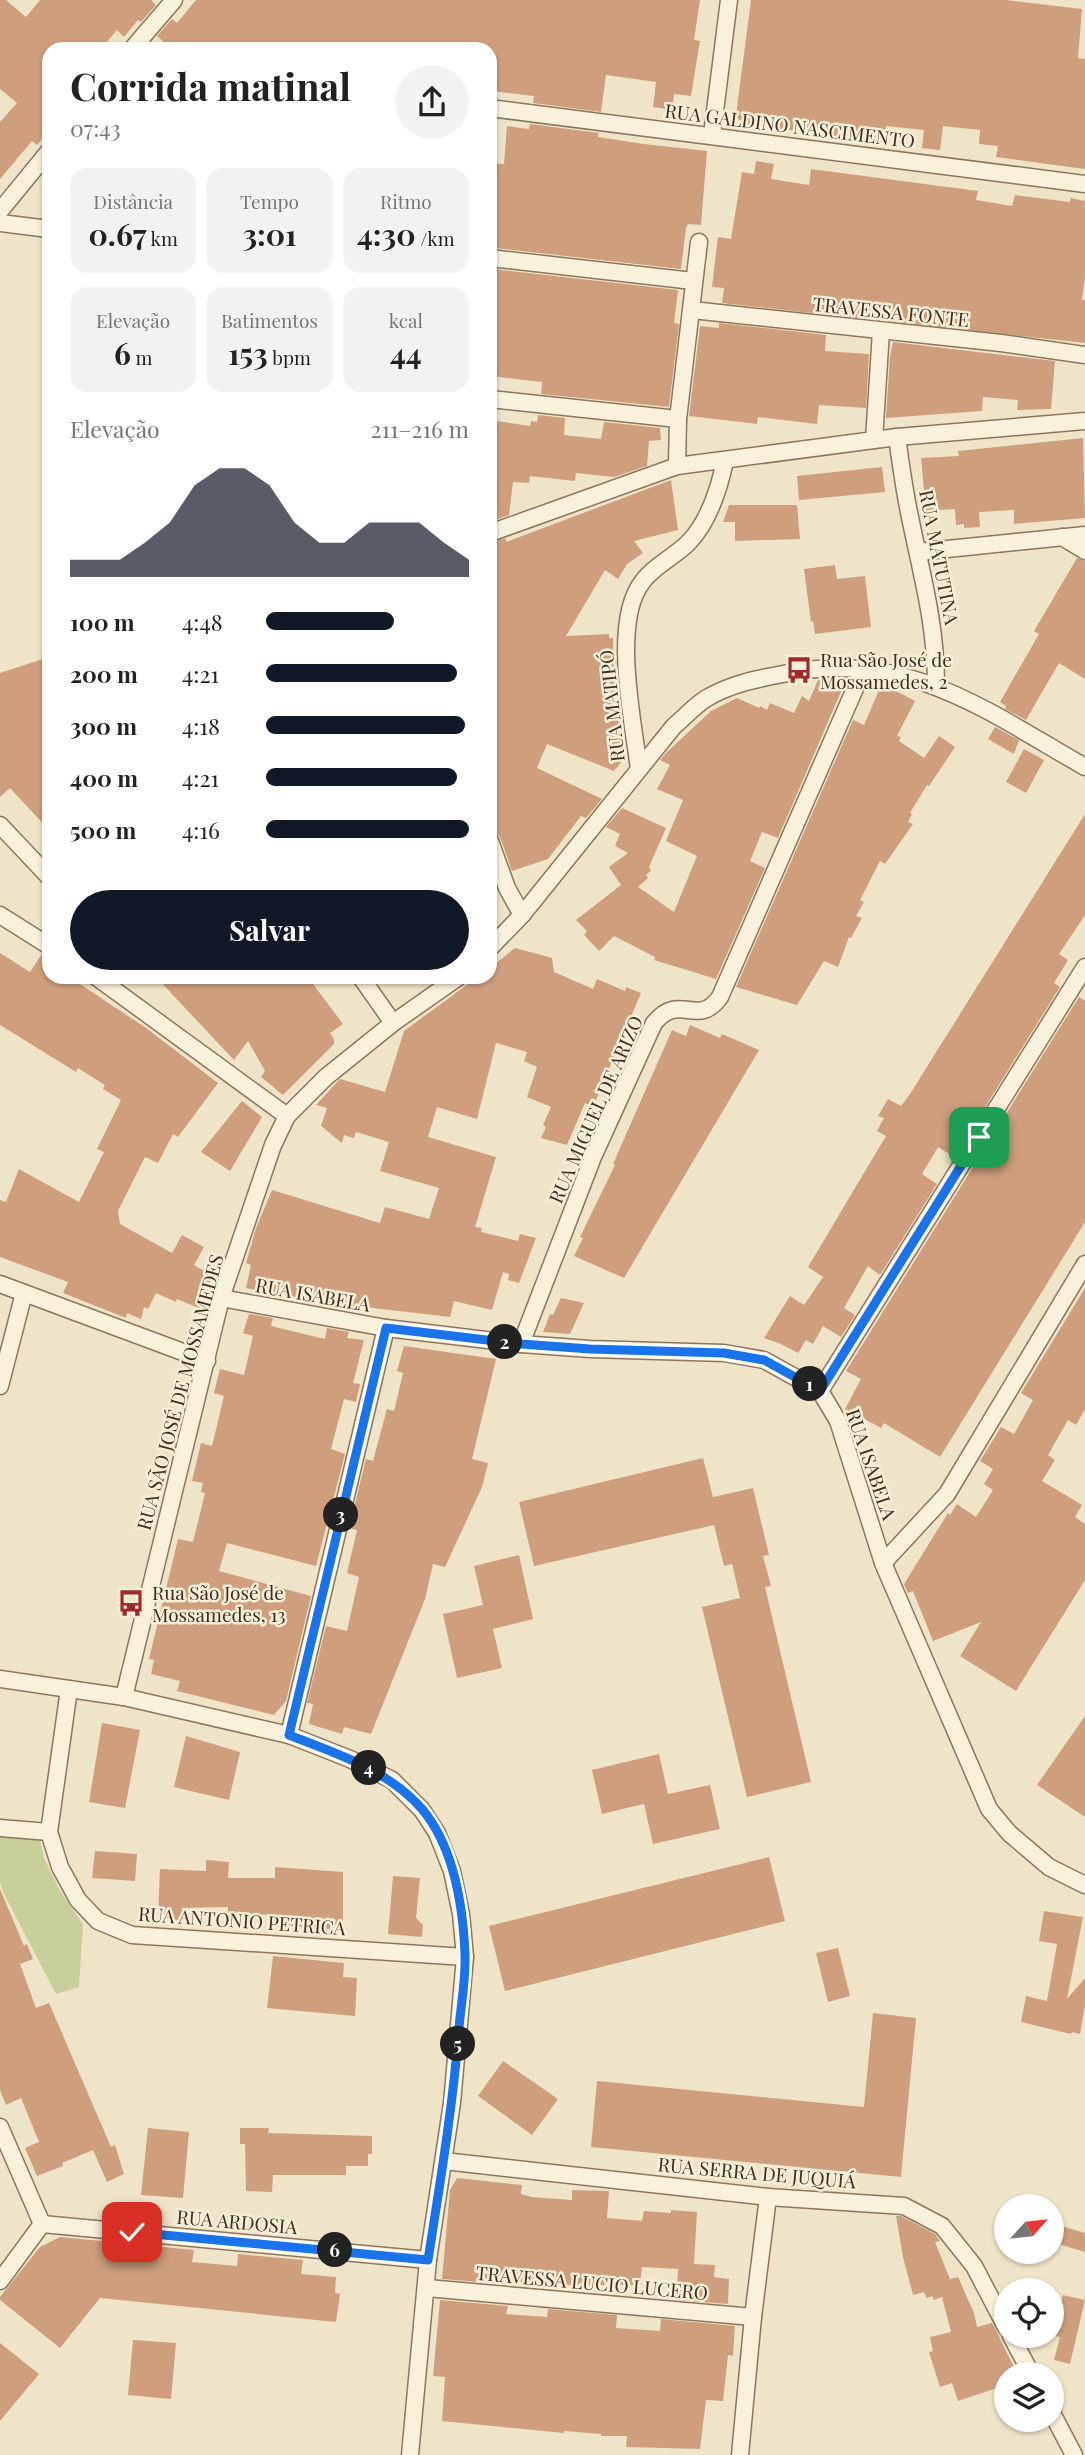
<!DOCTYPE html>
<html lang="pt">
<head>
<meta charset="utf-8">
<style>
  body { margin:0; font-family:"Playfair Display",serif; background:#f2f2f2; color:#222; height:100vh; display:flex; flex-direction:column; font-size:26px; white-space:nowrap }
  * { box-sizing:border-box; margin:0 }
  p { font-size:23px; color:#767676 }
  .icon { flex:none; width:38px; height:38px; fill:none; stroke:currentColor; stroke-width:2; stroke-linecap:round; stroke-linejoin:round }
  .map { position:relative; flex:1; overflow:hidden }
  .panel { position:absolute; left:42px; top:42px; width:455px; height:942px; display:flex; flex-direction:column; background:#fff; border-radius:21px; box-shadow:0 2px 5px #0004 }
  .panel>* { flex:none }
  .needle { width:46px; rotate:63deg }
  .tools { position:absolute; left:994px; top:2194px; display:grid; gap:14px }
  .tools a { display:grid; place-items:center; width:70px; height:70px; border-radius:50%; background:#fff; box-shadow:0 2px 5px #0004; font-size:35px }
  .pin { position:absolute; display:grid; place-items:center; width:60px; height:60px; color:#fff; margin:-30px; border-radius:14px; box-shadow:0 4px 10px #0006 }
  .km { position:absolute; width:35px; height:35px; margin:-18px; border-radius:50%; background:#222; color:#fff; font-size:19px; line-height:35px; text-align:center }
  .round { display:grid; place-items:center; flex:none; width:74px; height:74px; border-radius:37px; background:#f2f2f2 }
  .headline { display:flex; align-items:center; justify-content:space-between; height:119px; padding:0 28px }
  h1 { font-size:38px; font-weight:700; line-height:52px }
  .stats { display:grid; grid-template-columns:repeat(3,1fr); gap:10px; height:119px; padding:7px 28px }
  .stats div { display:grid; align-content:center; border-radius:18px; background:#f2f2f2; text-align:center }
  .stats b { font-size:30px; font-weight:700 }
  .stats small { font-size:19px; font-weight:400 }
  .stats p { font-size:19px }
  .chart { height:196px; padding:14px 28px }
  .chart p { display:flex; justify-content:space-between }
  .chart svg { width:100%; height:126px; margin-top:7px; fill:#111827; opacity:.7 }
  .action { display:flex; gap:14px; margin-top:auto; padding:14px 28px }
  .action a { flex:1; height:80px; border-radius:42px; background:#111827; color:#fff; font-size:28px; font-weight:700; line-height:80px; text-align:center }
  ul { padding:0 28px; list-style:none; font-size:23px }
  li { display:grid; grid-template-columns:112px 84px 1fr; align-items:center; height:52px }
  li i { height:18px; border-radius:9px; background:#111827 }
  .map>svg:first-child { display:block }
</style>
</head>
<body>
<div class="map">
<svg width="1085" height="2455" viewBox="0 0 1085 2455">
  <rect width="100%" height="100%" fill="#f0e4c8"/>
  <polygon fill="#c9cf9b" points="0,1837 40,1839 44,1858 59,1889 83,1924 79,1987 56,1994 3,1892 0,1882"/>
  <g fill="#cf9f7d">
    <polygon points="0,0 6,0 26,17 40,0 151,0 156,5 141,22 138,20 124,37 117,30 101,49 49,49 49,131 37,145 32,141 0,179 0,122 17,103 0,89"/>
    <polygon points="196,0 700,0 694,40 700,41 691,96 674,94 672,110 653,107 656,82 606,75 601,112 533,103 534,96 490,91 491,49 243,49 210,43 210,46 185,44 181,49 172,49 157,36 172,19 177,23"/>
    <polygon points="751,0 1006,0 1082,9 1078,58 1085,59 1085,169 996,157 998,146 979,144 980,130 943,126 940,150 922,148 924,130 886,126 884,143 746,124 739,120 736,115"/>
    <polygon points="530,124 599,133 598,137 644,144 707,151 701,225 688,224 686,228 681,269 495,248 496,243 490,242 490,163 504,164 507,126 529,129"/>
    <polygon points="756,161 774,164 771,179 809,185 811,169 978,191 976,200 1012,206 1015,195 1070,202 1071,198 1085,201 1085,277 1082,300 1085,300 1085,343 722,303 724,288 712,287 718,237 731,239 742,172 754,174"/>
    <polygon points="493,269 678,290 674,323 679,324 669,407 541,394 542,382 490,376 490,277 492,277"/>
    <polygon points="719,323 826,335 825,351 869,354 866,408 819,405 817,424 758,417 757,424 689,416 700,326 719,328"/>
    <polygon points="893,342 1055,361 1051,409 1017,410 1018,400 983,397 982,411 886,418 890,356"/>
    <polygon points="538,415 565,418 564,435 601,439 604,422 660,428 661,440 649,441 647,466 614,477 576,473 575,481 530,476 529,483 513,482 509,515 490,522 490,420 530,426 531,421 537,422"/>
    <polygon points="1083,438 1085,518 1014,524 1014,510 979,512 980,527 964,528 964,524 956,525 955,509 926,511 921,458 959,456 958,451"/>
    <polygon points="882,467 885,492 799,500 797,476"/>
    <polygon points="671,480 678,530 634,541 643,553 627,564 618,579 605,570 566,636 609,634 609,638 613,638 614,674 623,749 622,761 614,771 547,744 537,768 602,799 586,818 581,816 548,859 512,871 500,837 496,833 490,831 490,543 506,538 506,542"/>
    <polygon points="729,505 797,505 800,539 735,541 735,522 723,522"/>
    <polygon points="1077,558 1085,561 1085,679 1059,663 1026,720 1005,709 1006,706 1000,702 1039,634 1034,631"/>
    <polygon points="835,565 837,579 865,576 871,627 815,634 813,621 811,622 804,569"/>
    <polygon points="49,657 49,830 10,788 0,797 0,673"/>
    <polygon points="827,679 846,680 778,838 762,832 750,861 765,868 716,979 654,960 655,957 614,936 599,951 584,935 587,931 576,920 621,885 609,867 628,853 615,846 620,834 606,827 622,808 666,828 649,867 651,871 646,875 648,878 638,887 674,912 697,856 666,841 683,800 657,789 670,765 660,760 667,752 711,711 737,698 759,708 760,706 767,710 770,703 794,713 802,696 809,701 818,680"/>
    <polygon points="882,683 898,688 896,691 915,701 897,736 901,737 899,741 924,758 939,736 955,747 929,786 927,785 910,813 912,814 908,822 913,824 885,864 880,861 860,900 864,902 856,916 862,918 851,938 849,937 838,967 824,961 797,1005 736,987 853,720 864,725"/>
    <polygon points="995,727 1019,740 1014,754 988,739"/>
    <polygon points="1024,749 1044,760 1026,793 1006,782"/>
    <polygon points="1085,814 1085,915 1059,954 1068,960 1054,983 1060,987 954,1157 938,1147 922,1174 937,1184 880,1275 868,1266 844,1308 855,1315 841,1337 823,1326 813,1344 806,1340 798,1353 781,1344 764,1338 790,1296 804,1305 823,1277 808,1267 886,1136 877,1131 884,1118 878,1116 888,1099 901,1106 910,1094"/>
    <polygon points="515,948 552,958 554,972 593,989 597,979 625,991 626,987 641,993 593,1107 585,1103 567,1145 541,1138 546,1127 543,1125 551,1107 527,1097 537,1067 524,1061 527,1052 496,1043 477,1119 437,1107 428,1137 496,1157 475,1227 482,1228 481,1232 518,1241 520,1234 536,1238 519,1283 508,1280 509,1274 503,1272 492,1310 454,1301 450,1317 356,1306 355,1312 331,1307 331,1303 278,1294 278,1298 254,1293 255,1290 246,1288 251,1265 246,1263 256,1228 272,1190 380,1223 385,1207 429,1219 439,1188 380,1171 389,1142 356,1132 354,1138 344,1135 342,1143 321,1126 327,1108 316,1105 340,1079 385,1092 404,1031 479,976 490,976 490,968"/>
    <polygon points="0,953 30,972 42,954 49,956 49,976 68,976 146,1028 218,1083 178,1137 173,1134 158,1163 145,1157 118,1211 120,1224 172,1253 182,1235 204,1247 194,1265 212,1275 201,1309 177,1299 176,1302 156,1293 148,1309 144,1307 141,1319 127,1313 126,1318 63,1293 68,1282 0,1257 0,1200 6,1202 19,1169 79,1202 104,1152 97,1149 121,1100 103,1089 105,1085 78,1068 76,1072 0,1025"/>
    <polygon points="155,976 307,976 343,1024 330,1033 334,1039 334,1044 283,1095 261,1077 265,1071 248,1041 234,1060"/>
    <polygon points="1079,997 1085,1001 1085,1222 940,1457 884,1423 881,1428 861,1417 855,1421 845,1409 861,1379 846,1371"/>
    <polygon points="690,1025 720,1038 722,1034 759,1050 624,1278 574,1256 583,1238 580,1237 615,1165 613,1164 672,1030 686,1036"/>
    <polygon points="242,1101 262,1117 230,1171 201,1152"/>
    <polygon points="1085,1288 1085,1409 1076,1425 1068,1420 1048,1455 1055,1460 1042,1481 1082,1505 1075,1517 1085,1524 1085,1580 1016,1691 960,1656 981,1622 933,1641 913,1591 908,1593 904,1584 948,1513 950,1515 957,1504 976,1517 993,1490 984,1484 993,1469 980,1461 1001,1427 1014,1434 1033,1400 1021,1393"/>
    <polygon points="561,1298 584,1303 570,1334 543,1332 550,1314 553,1315"/>
    <polygon points="249,1314 273,1318 271,1326 325,1339 327,1328 349,1332 347,1338 364,1340 353,1383 360,1384 356,1402 344,1399 331,1449 345,1454 316,1566 227,1543 219,1571 311,1596 286,1701 274,1715 177,1691 180,1681 151,1674 154,1660 149,1659 178,1539 193,1542 205,1493 201,1492 203,1483 192,1481 201,1443 212,1446 224,1396 214,1393 220,1369 244,1375 253,1336 243,1333"/>
    <polygon points="404,1346 496,1359 472,1459 488,1463 482,1487 445,1567 433,1564 425,1599 371,1734 344,1727 342,1734 309,1724 313,1704 307,1703 326,1626 347,1631 359,1577 347,1573 357,1530 349,1528 366,1459 373,1461 387,1409 394,1411 403,1373 397,1371"/>
    <polygon points="703,1458 713,1497 753,1488 769,1555 763,1556 771,1586 765,1587 811,1782 747,1797 702,1607 740,1598 732,1564 724,1566 714,1525 534,1566 519,1502"/>
    <polygon points="519,1555 533,1619 493,1629 502,1668 457,1678 443,1614 483,1605 474,1566"/>
    <polygon points="1085,1716 1085,1817 1037,1785"/>
    <polygon points="102,1723 140,1730 125,1808 89,1802"/>
    <polygon points="186,1736 240,1752 229,1800 174,1787"/>
    <polygon points="659,1754 668,1794 710,1785 720,1829 653,1844 644,1804 602,1814 592,1770"/>
    <polygon points="95,1851 137,1854 135,1881 92,1878"/>
    <polygon points="769,1857 785,1921 505,1991 489,1926"/>
    <polygon points="206,1860 229,1862 228,1878 275,1878 275,1867 343,1872 343,1930 287,1926 286,1915 228,1914 228,1907 182,1908 182,1920 158,1919 160,1869 206,1871"/>
    <polygon points="393,1876 420,1878 416,1918 423,1925 422,1937 388,1934"/>
    <polygon points="0,1889 24,1946 27,1944 33,1959 20,1964 36,2008 49,2003 111,2147 115,2145 124,2174 107,2182 93,2150 62,2163 63,2166 37,2176 25,2148 39,2142 21,2098 6,2105 0,2090"/>
    <polygon points="1044,1911 1083,1917 1067,1999 1085,1978 1085,2005 1080,2034 1072,2032 1071,2034 1021,2022 1026,1996 1047,2001 1057,1944 1039,1941"/>
    <polygon points="838,1948 850,1996 828,2002 816,1953"/>
    <polygon points="273,1956 344,1963 343,1977 357,1978 355,2016 267,2008"/>
    <polygon points="873,2013 916,2018 901,2177 591,2147 597,2081 864,2107"/>
    <polygon points="503,2061 558,2099 532,2135 478,2096"/>
    <polygon points="148,2128 189,2132 183,2198 141,2195"/>
    <polygon points="240,2128 269,2128 268,2133 372,2136 372,2154 368,2154 368,2166 346,2166 346,2175 273,2175 272,2192 246,2191 245,2144 240,2144"/>
    <polygon points="457,2178 522,2185 521,2194 532,2197 572,2200 572,2190 609,2191 607,2218 642,2221 644,2211 671,2213 671,2210 697,2212 694,2264 715,2265 714,2277 729,2279 728,2304 676,2300 678,2269 642,2267 640,2285 550,2285 514,2281 513,2285 442,2279 450,2190"/>
    <polygon points="896,2216 901,2216 935,2234 940,2241 935,2242 950,2279 958,2277 974,2313 977,2327 992,2323 1018,2375 1006,2375 1006,2385 958,2401 952,2383 940,2387 929,2352 933,2351 930,2337 951,2332 942,2297 934,2300 932,2296 927,2298 924,2292 913,2295 903,2257"/>
    <polygon points="1061,2226 1085,2233 1085,2252 1055,2243"/>
    <polygon points="60,2237 194,2250 192,2262 237,2266 238,2254 303,2260 301,2274 336,2277 335,2293 340,2294 336,2322 100,2298 60,2348 0,2300 0,2297 40,2247"/>
    <polygon points="1063,2295 1085,2300 1070,2364 1054,2360 1060,2337 1052,2335 1052,2303 1060,2305"/>
    <polygon points="440,2300 508,2306 506,2314 547,2317 548,2309 617,2315 616,2328 660,2331 661,2319 735,2326 733,2356 728,2355 723,2401 706,2400 700,2449 626,2447 627,2436 601,2436 601,2434 564,2431 564,2433 442,2421 445,2377 433,2376"/>
    <polygon points="133,2340 176,2343 171,2399 128,2395"/>
    <polygon points="0,2343 39,2374 0,2421"/>
  </g>
  <g fill="none" stroke-linecap="round" stroke-linejoin="round">
    <defs>
      <g id="street">
        <polyline points="132,49 174,0"/>
        <polyline points="490,108 1085,184"/>
        <polyline points="712,135 729,0"/>
        <polyline points="0,211 49,151"/>
        <polyline points="0,223 49,229"/>
        <polyline points="490,258 693,281"/>
        <polyline points="692,310 1001,343 1085,355"/>
        <polyline points="490,399 678,419"/>
        <path d="M 897,437 C 900,459 903,480 907,502 C 919,566 936,619 936,685"/>
        <polyline points="874,440 881,331"/>
        <polyline points="677,466 678,419 699,242"/>
        <polyline points="490,533 677,466 897,437 1085,421"/>
        <polyline points="1062,537 1085,551"/>
        <polyline points="918,552 1085,535"/>
        <path d="M 639,769 C 633,721 611,620 643,581 C 654,566 674,557 688,543 C 709,522 719,489 725,461"/>
        <polyline points="0,825 49,877"/>
        <polyline points="490,841 507,888 522,915"/>
        <polyline points="0,915 49,946"/>
        <path d="M 490,948 L 522,915 L 674,726 C 685,717 695,705 707,698 C 731,684 756,679 783,674 C 905,648 985,710 1085,767"/>
        <polyline points="95,976 287,1116"/>
        <polyline points="360,976 393,1023"/>
        <polyline points="0,1284 207,1361"/>
        <polyline points="221,1298 386,1328 521,1344 590,1349 724,1353 764,1360 820,1391 838,1421 883,1563 989,1809 1009,1833 1049,1867 1085,1885"/>
        <path d="M 521,1344 L 593,1157 L 654,1023 C 680,991 697,1029 720,997 L 864,668"/>
        <polyline points="0,1386 24,1293"/>
        <polyline points="820,1391 1085,967"/>
        <polyline points="883,1563 947,1494 1085,1264"/>
        <polyline points="0,1679 124,1697 289,1735 350,1759 392,1780 422,1810 437,1833 452,1871 461,1914 465,1957 452,2103 428,2260 410,2455"/>
        <polyline points="69,1689 49,1832 60,1867 78,1900 98,1921 132,1935 465,1957"/>
        <polyline points="124,1697 221,1298 273,1145 287,1116 326,1077 393,1023 460,976"/>
        <polyline points="289,1735 386,1328"/>
        <polyline points="0,1828 49,1832"/>
        <polyline points="0,2127 42,2224"/>
        <polyline points="444,2161 768,2197 904,2206 942,2226 974,2266 1006,2327"/>
        <polyline points="42,2224 428,2260"/>
        <polyline points="0,2281 42,2224"/>
        <polyline points="427,2288 753,2317"/>
        <polyline points="1011,2336 1032,2375"/>
        <polyline points="1052,2413 1074,2455"/>
        <polyline points="740,2455 753,2317 768,2197"/>
      </g>
    </defs>
    <use href="#street" stroke="#8d765c" stroke-width="19"/>
    <use href="#street" stroke="#faf1dc" stroke-width="16"/>
  </g>
  <g fill="none" stroke-linecap="round" stroke-linejoin="round">
    <defs>
      <path id="route" d="M 132,2232 L 428,2260 C 440,2183 453,2106 459,2028 C 461,2004 466,1979 465,1954 C 463,1907 454,1847 422,1809 C 387,1769 337,1754 289,1735 L 386,1328 L 521,1344 L 590,1349 L 724,1353 L 764,1360 L 820,1391 L 979,1137"/>
    </defs>
    <use href="#route" stroke="#fff" stroke-width="14"/>
    <use href="#route" stroke="#1a73e8" stroke-width="9"/>
  </g>
  <defs>
    <symbol id="bus-bare" viewBox="-9 -9 18 18"><path d="M-5-6H5V4H4V6H2V4H-2V6H-4V4H-5ZM-3.5-4V0h7V-4ZM-3.5 1.2v1.5H-2V1.2ZM2 1.2v1.5H3.5V1.2Z" fill="#9e2a2b" stroke="#f7eed8" stroke-width="2.5" paint-order="stroke"/></symbol>
  </defs>
  <g fill-rule="evenodd">
    <use href="#bus-bare" x="780" y="651" width="38" height="38"/>
    <use href="#bus-bare" x="112" y="1584" width="38" height="38"/>
  </g>
  <g text-anchor="middle" dominant-baseline="central" stroke-width="5" stroke-linejoin="round" paint-order="stroke">
    <g font-size="19" fill="#3d2e20" stroke="#f7eed8">
      <text transform="translate(790 125) rotate(7)">RUA GALDINO NASCIMENTO</text>
      <text transform="translate(891 311) rotate(6)">TRAVESSA FONTE</text>
      <text transform="translate(940 557) rotate(79)">RUA MATUTINA</text>
      <text transform="translate(611 706) rotate(-96)">RUA MATIPÓ</text>
      <text transform="translate(595 1109) rotate(-66)">RUA MIGUEL DE ARIZO</text>
      <text transform="translate(313 1294) rotate(10)">RUA ISABELA</text>
      <text transform="translate(179 1392) rotate(-75)">RUA SÃO JOSÉ DE MOSSAMEDES</text>
      <text transform="translate(872 1464) rotate(71)">RUA ISABELA</text>
      <text transform="translate(242 1920) rotate(4)">RUA ANTONIO PETRICA</text>
      <text transform="translate(757 2172) rotate(5)">RUA SERRA DE JUQUIÁ</text>
      <text transform="translate(237 2221) rotate(5)">RUA ARDOSIA</text>
      <text transform="translate(592 2282) rotate(5)">TRAVESSA LUCIO LUCERO</text>
    </g>
    <g font-size="19" fill="#3d2e20" stroke="#f7eed8" text-anchor="start">
      <text x="820" y="659">Rua São José de<tspan x="820" dy="22">Mossamedes, 2</tspan></text>
      <text x="152" y="1592">Rua São José de<tspan x="152" dy="22">Mossamedes, 13</tspan></text>
    </g>
  </g>
</svg>
<div class="tools">
<a><svg class="needle" viewBox="-14 -14 28 28"><path d="M0-13l5 13h-10z" fill="#e53935"/><path d="M0 13l5-13h-10z" fill="#767676"/></svg></a>
<a><svg class="icon" aria-label="locate" viewBox="0 0 24 24"><circle cx="12" cy="12" r="6"/><path d="M12 2v4M12 18v4M2 12h4M18 12h4"/></svg></a>
<a><svg class="icon" aria-label="layers" viewBox="0 0 24 24"><path d="M12 4l9 5-9 5-9-5zM3 14l9 5 9-5"/></svg></a>
</div>
<div class="pin" style="left:979px;top:1137px;background:#1e9e55"><svg class="icon" aria-label="arrive" viewBox="0 0 24 24"><path d="M6 21V4h12l-3 4 3 4H6"/></svg></div>
<div class="pin" style="left:132px;top:2232px;background:#d93025"><svg class="icon" aria-label="check" viewBox="0 0 24 24"><path d="M5 12l5 5 9-10"/></svg></div>
<b class="km" style="left:810px;top:1384px">1</b>
<b class="km" style="left:505px;top:1342px">2</b>
<b class="km" style="left:341px;top:1515px">3</b>
<b class="km" style="left:369px;top:1768px">4</b>
<b class="km" style="left:458px;top:2044px">5</b>
<b class="km" style="left:335px;top:2250px">6</b>
<section class="panel">
<div class="headline"><div><h1>Corrida matinal</h1><p>07:43</p></div><a class="round"><svg class="icon" aria-label="share" viewBox="0 0 24 24"><path d="M12 15V3M7 8l5-5 5 5M5 13v7h14v-7"/></svg></a></div>
<div class="stats">
<div><p>Distância</p><b>0.67<small> km</small></b></div>
<div><p>Tempo</p><b>3:01</b></div>
<div><p>Ritmo</p><b>4:30<small> /km</small></b></div>
</div>
<div class="stats">
<div><p>Elevação</p><b>6<small> m</small></b></div>
<div><p>Batimentos</p><b>153<small> bpm</small></b></div>
<div><p>kcal</p><b>44</b></div>
</div>
<div class="chart"><p><span>Elevação</span>211–216 m</p>
<svg viewBox="0 0 160 44" preserveAspectRatio="none"><path d="M0 44V38L10 38L20 38L30 32L40 25L50 12L60 6L70 6L80 12L90 25L100 32L110 32L120 25L130 25L140 25L150 32L160 38V44z"/></svg>
</div>
<ul>
<li><b>100 m</b>4:48<i style="width:63%"></i></li>
<li><b>200 m</b>4:21<i style="width:94%"></i></li>
<li><b>300 m</b>4:18<i style="width:98%"></i></li>
<li><b>400 m</b>4:21<i style="width:94%"></i></li>
<li><b>500 m</b>4:16<i style="width:100%"></i></li>
</ul>
<div class="action"><a>Salvar</a></div>
</section>
</div>
</body>
</html>
